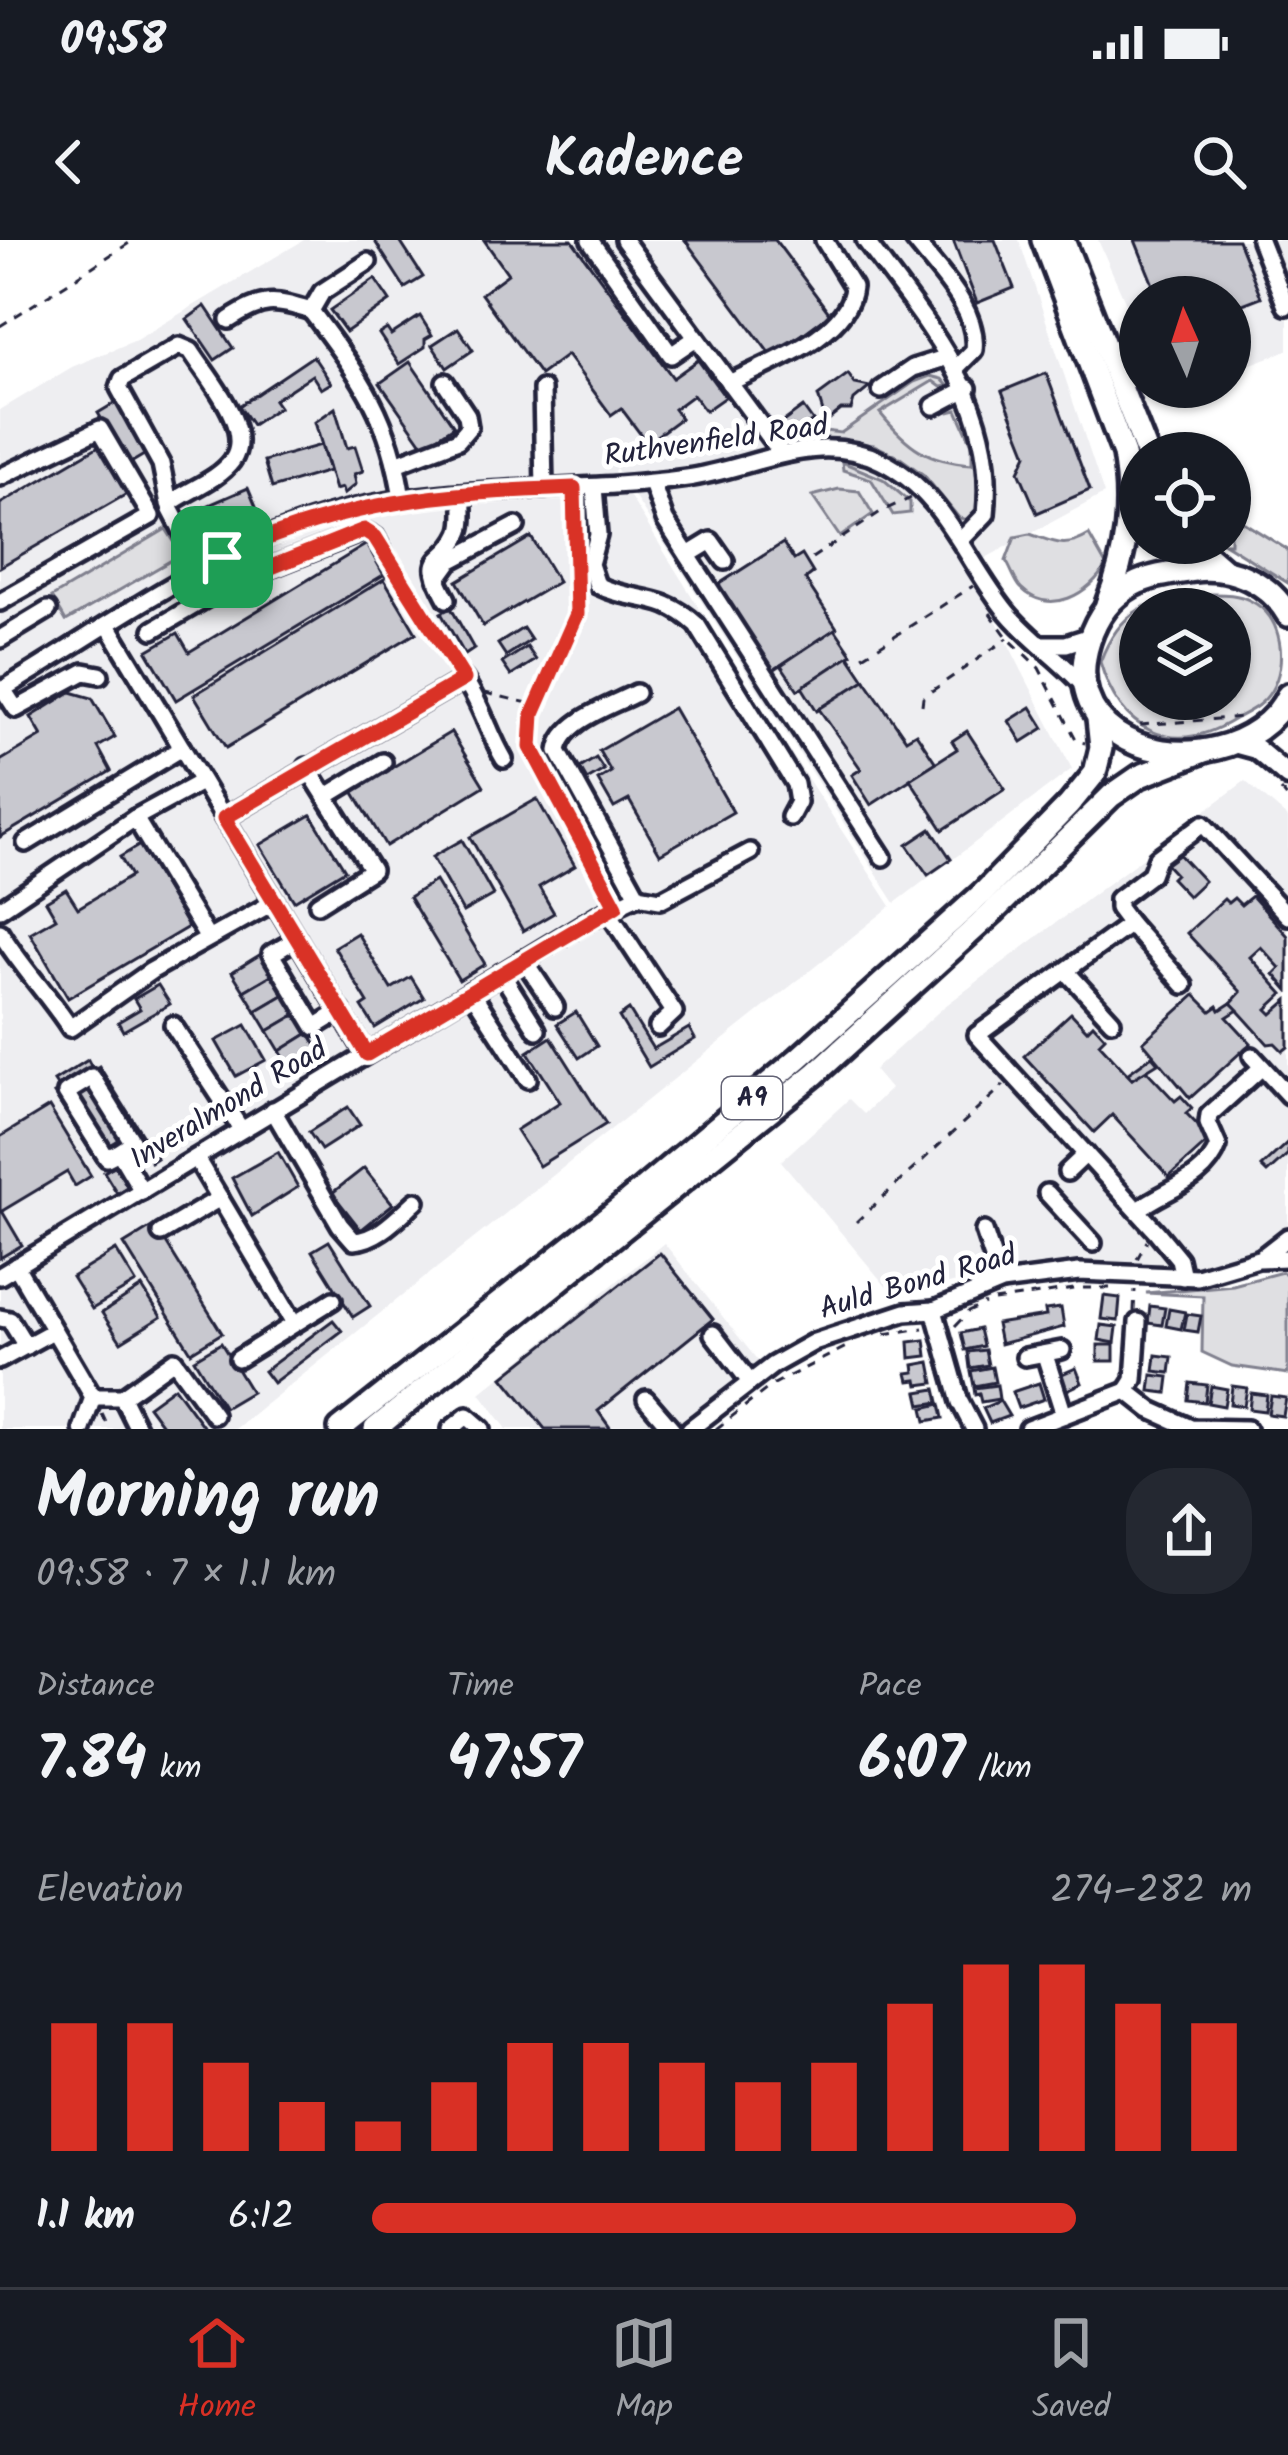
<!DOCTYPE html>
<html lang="en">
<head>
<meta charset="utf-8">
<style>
  body { margin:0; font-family:Kalam,sans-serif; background:#242831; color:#f1f3f6; height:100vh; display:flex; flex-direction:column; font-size:45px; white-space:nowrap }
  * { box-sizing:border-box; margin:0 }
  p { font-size:39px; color:#9ea1a6 }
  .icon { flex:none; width:66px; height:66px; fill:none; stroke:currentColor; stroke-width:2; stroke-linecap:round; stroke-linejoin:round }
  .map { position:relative; height:1189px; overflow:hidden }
  .panel { display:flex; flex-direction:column; background:#171b24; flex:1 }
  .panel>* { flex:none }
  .needle { width:78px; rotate:357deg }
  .controls { position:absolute; left:1119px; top:36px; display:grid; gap:24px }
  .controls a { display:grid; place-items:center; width:132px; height:132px; border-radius:50%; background:#171b24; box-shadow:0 3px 9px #0004; font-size:60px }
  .pin { position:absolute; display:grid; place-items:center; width:102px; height:102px; color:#fff; margin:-51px; border-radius:24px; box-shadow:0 6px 18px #0006 }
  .round { display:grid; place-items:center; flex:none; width:126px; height:126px; border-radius:48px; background:#242831 }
  .head { display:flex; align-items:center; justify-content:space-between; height:204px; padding:0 36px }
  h1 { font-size:66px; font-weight:700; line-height:90px }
  .metrics { display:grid; grid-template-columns:repeat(3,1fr); gap:18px; height:204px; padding:12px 36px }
  .metrics div { display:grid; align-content:center }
  .metrics b { font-size:60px; font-weight:700 }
  .metrics small { font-size:33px; font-weight:400 }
  .metrics p { font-size:33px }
  .chart { height:336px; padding:24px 36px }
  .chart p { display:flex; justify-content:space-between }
  .chart svg { width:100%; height:216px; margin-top:12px; stroke:#d93025; stroke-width:6 }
  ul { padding:0 36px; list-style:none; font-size:39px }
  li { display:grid; grid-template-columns:192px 144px 1fr; align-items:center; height:90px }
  li i { height:30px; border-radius:15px; background:#d93025 }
  .status { display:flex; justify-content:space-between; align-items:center; height:84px; padding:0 60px; background:#171b24; direction:ltr }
  .status svg { height:33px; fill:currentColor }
  header { display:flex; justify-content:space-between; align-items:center; height:156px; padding:0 36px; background:#171b24; font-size:54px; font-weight:700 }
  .tabs { display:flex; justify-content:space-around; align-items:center; height:168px; border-top:3px solid #363941; background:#171b24; font-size:33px; color:#9ea1a6 }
  .tabs a { display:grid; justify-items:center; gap:6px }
  .tabs .on { color:#d93025 }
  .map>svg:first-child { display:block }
</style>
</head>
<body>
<div class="status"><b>09:58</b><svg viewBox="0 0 49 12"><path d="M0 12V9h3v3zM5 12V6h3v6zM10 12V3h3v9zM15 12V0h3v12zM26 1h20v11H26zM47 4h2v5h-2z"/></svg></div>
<header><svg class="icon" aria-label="back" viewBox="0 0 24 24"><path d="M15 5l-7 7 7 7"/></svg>Kadence<svg class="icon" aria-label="search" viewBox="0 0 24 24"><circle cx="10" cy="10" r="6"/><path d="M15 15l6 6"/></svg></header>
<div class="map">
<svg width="1288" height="1189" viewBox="0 0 1288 1189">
  <rect width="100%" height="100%" fill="#fff"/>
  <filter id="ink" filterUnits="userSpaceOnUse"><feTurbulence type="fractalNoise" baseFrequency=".00833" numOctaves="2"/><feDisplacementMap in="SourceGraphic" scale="24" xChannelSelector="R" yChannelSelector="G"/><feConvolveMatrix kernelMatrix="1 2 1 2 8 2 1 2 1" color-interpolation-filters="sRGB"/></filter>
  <g filter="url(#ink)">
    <g fill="#eeeef1">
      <polygon points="304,0 1019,0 1104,254 969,327 1072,529 895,663 616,228 614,231 755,458 891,666 235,1189 0,1189 0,170 72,127 136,100"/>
      <polygon points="1098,0 1288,0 1288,110 1230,132 1230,57 1140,57 1140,95"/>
      <polygon points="1245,541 1288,578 1288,988 1238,1019 1176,1031 1089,1023 1023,1026 895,1057 781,921 849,859 864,874 890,849 874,830 945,766"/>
      <polygon points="664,1003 762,1126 683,1189 507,1189 480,1153"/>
    </g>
    <g fill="#dfdfe2" stroke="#80808e" stroke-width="3" fill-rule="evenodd">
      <path d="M 930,136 L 942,139 L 948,146 L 941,147 L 933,141 L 880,173 C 908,207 927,221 972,224 L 972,204 L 957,170 L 949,172 L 947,167 L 959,158 C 975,191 993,247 974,281 L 959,278 L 924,235 L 899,217 L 874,205 L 823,199 L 824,191 L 841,193 L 914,142 Z"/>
      <polygon points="842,222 883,239 910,262 910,273 893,275 871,239 843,230"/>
      <polygon points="839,249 859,251 873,274 840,297 812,256"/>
      <polygon points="1230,274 1288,310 1288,343 1224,303 1230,303"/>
      <polygon points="166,289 182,314 66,381 52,357"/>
      <path d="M 1030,294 C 1054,302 1065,310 1089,295 L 1106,325 C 1090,354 1050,377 1021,348 C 1015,342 1011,328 1006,321 L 1015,297 Z"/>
      <path d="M 1205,354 C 1221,354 1237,353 1251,361 C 1283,377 1288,423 1271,451 C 1262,466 1249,471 1235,479 C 1172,518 1120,491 1100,422 C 1120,368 1151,358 1205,354 ZM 1140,369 L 1230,369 L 1230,459 L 1140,459 Z"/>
      <polygon points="1282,1032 1288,1035 1288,1134 1232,1126 1202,1112 1203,1056 1146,1053 1233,1045"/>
    </g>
    <g fill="#c8c8cf" stroke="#22223b" stroke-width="3">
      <polygon points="374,0 399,0 423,37 405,48"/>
      <polygon points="484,0 572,0 673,138 698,120 725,157 705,171 693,155 674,169 681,178 647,203 621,168 611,175 567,115 540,135 481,54 508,34"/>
      <polygon points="685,0 775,0 830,74 772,117"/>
      <polygon points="953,0 995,0 1014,48 977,63"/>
      <polygon points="1135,0 1238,0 1261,57 1230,69 1230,57 1158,57"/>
      <polygon points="375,39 390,61 346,92 330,70"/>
      <polygon points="205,66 233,108 215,120 187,79"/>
      <polygon points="420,76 432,95 425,99 425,107 399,124 379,94 387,89 391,95"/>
      <polygon points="458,88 473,110 447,128 432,105"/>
      <polygon points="313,116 331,143 321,149 312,135 274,160 279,167 252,185 239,166"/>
      <polygon points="410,122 454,186 424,206 380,143"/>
      <polygon points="1046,133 1090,250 1037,273 1019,231 1027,214 1002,151"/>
      <polygon points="848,134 855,144 870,147 854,160 851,170 841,170 826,182 818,156"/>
      <polygon points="118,161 149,212 129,224 98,173"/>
      <polygon points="803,167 813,181 789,197 780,184"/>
      <polygon points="335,168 347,208 355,206 363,231 354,234 356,244 344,254 342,248 335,250 315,182"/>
      <polygon points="104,203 132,251 0,327 0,264"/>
      <polygon points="321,205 329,231 272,248 264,221"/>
      <polygon points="248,248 256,267 211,287 202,268"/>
      <polygon points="531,297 558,342 483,386 457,341"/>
      <polygon points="783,303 794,320 802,315 813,333 805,339 837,388 772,431 716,346"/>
      <polygon points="367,304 385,334 176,460 147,411 178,393 189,412"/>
      <polygon points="384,339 416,393 226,508 194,455"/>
      <polygon points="451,368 474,409 465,415 441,373"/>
      <polygon points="523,388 531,400 506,416 498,404"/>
      <polygon points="835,389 852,414 798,450 781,425"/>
      <polygon points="527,407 536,420 511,436 502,423"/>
      <polygon points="849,416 865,440 817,471 802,447"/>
      <polygon points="865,440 906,499 916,493 936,523 871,565 852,535 861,529 819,469"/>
      <polygon points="71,452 92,458 115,497 98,507 111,531 0,597 0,521 42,496 31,477"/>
      <polygon points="1031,467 1044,488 1022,502 1009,481"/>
      <polygon points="673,468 733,572 660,614 629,560 614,568 598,540 611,532 599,511"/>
      <polygon points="967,491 1005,549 943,590 910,539 957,509 952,501"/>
      <polygon points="451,492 484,546 386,606 353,551"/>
      <polygon points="596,518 604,530 587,540 580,528"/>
      <polygon points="537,559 575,626 539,647 554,673 523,691 470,597"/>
      <polygon points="311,575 345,630 294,661 260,605"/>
      <polygon points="931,589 951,619 928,635 907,605"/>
      <polygon points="462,600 493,655 463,672 432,617"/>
      <polygon points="140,605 188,687 68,758 30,693 56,678 46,661 66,649 78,668 131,636 120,617"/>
      <polygon points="1176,611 1204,641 1188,656 1171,638 1175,634 1164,622"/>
      <polygon points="435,641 485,724 459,740 409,657"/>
      <polygon points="1252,656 1288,696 1288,750 1274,734 1280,728 1261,707 1250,717 1283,754 1267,769 1272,774 1288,760 1288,807 1283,811 1275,803 1268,804 1231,763 1241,752 1187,693 1224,659 1228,663 1234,658 1241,665"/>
      <polygon points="357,693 391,749 411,737 424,758 375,788 362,767 368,763 334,707"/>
      <polygon points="261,714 273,734 244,751 232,732"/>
      <polygon points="273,734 285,754 256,771 244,751"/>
      <polygon points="158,745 170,764 123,791 118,782 140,769 134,759"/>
      <polygon points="285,754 297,774 268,791 256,771"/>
      <polygon points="1195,755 1211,771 1218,766 1220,770 1231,763 1238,770 1227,777 1251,803 1190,858 1143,802"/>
      <polygon points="629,770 653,809 689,788 695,799 649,827 619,777"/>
      <polygon points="576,772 597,806 579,818 557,784"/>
      <polygon points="1071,773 1087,790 1093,784 1105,797 1099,803 1132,839 1144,828 1175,861 1181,856 1192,868 1186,873 1211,899 1169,937 1112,875 1094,892 1024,816"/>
      <polygon points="297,774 309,793 280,811 268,791"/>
      <polygon points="246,785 266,820 236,836 216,801"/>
      <polygon points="309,793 320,813 292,831 280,811"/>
      <polygon points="551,797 606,884 539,926 516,890 560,862 528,812"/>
      <polygon points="1152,816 1158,823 1132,839 1127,834"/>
      <polygon points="88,820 93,830 60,850 54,841"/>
      <polygon points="99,826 157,918 151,922 93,830"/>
      <polygon points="92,843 127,899 107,911 72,855"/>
      <polygon points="59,851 101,916 96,920 54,854"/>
      <polygon points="49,867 91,936 75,946 67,932 2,971 22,1005 0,1018 0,897"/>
      <polygon points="348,867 360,885 321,910 309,892"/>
      <polygon points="1288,902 1288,914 1267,933 1261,927"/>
      <polygon points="278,912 298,947 252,976 232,938"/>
      <polygon points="117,924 130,945 117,953 104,932"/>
      <polygon points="364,928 393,964 361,990 332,953"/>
      <polygon points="155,985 222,1093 191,1112 124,1004"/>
      <polygon points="329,1001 370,1066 353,1077 312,1011"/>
      <polygon points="116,1010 136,1043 92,1069 72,1037"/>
      <polygon points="660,1013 713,1079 598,1171 611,1189 545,1189 503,1137"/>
      <polygon points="142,1047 161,1077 121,1102 102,1073"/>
      <polygon points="1104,1056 1120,1058 1118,1081 1101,1079"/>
      <polygon points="1150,1066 1165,1068 1162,1085 1148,1083"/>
      <polygon points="1061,1068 1064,1087 1000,1104 996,1084 1046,1076 1045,1070"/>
      <polygon points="1169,1069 1185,1072 1181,1089 1166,1086"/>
      <polygon points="1187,1074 1201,1076 1198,1092 1184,1090"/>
      <polygon points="333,1080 342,1091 273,1143 264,1131"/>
      <polygon points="1101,1085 1117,1087 1115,1103 1099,1100"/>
      <polygon points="979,1089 983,1106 965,1110 961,1093"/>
      <polygon points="925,1100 927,1116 910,1118 909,1102"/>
      <polygon points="221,1103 251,1152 224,1168 194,1119"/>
      <rect x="1098" y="1105" width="16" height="16"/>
      <polygon points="985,1110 988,1125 970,1128 968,1112"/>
      <polygon points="1156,1115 1172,1117 1170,1133 1154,1131"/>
      <polygon points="930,1122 934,1143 918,1145 917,1140 909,1141 907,1133 915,1132 914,1125"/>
      <polygon points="992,1127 995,1142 974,1146 971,1131"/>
      <polygon points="1076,1128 1082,1143 1067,1150 1060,1135"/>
      <polygon points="1152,1135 1169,1137 1167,1153 1150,1151"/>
      <polygon points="1039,1143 1044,1159 1018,1168 1012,1152"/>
      <polygon points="1190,1143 1207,1145 1205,1162 1188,1160"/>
      <polygon points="997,1145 999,1159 981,1162 979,1154 975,1155 974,1148"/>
      <polygon points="1211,1146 1227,1149 1224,1166 1208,1163"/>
      <polygon points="1232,1146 1247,1148 1244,1166 1230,1164"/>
      <polygon points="174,1147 205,1189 165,1189 148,1166"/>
      <polygon points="936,1149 939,1162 921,1165 918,1152"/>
      <polygon points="1251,1153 1267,1155 1265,1171 1249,1169"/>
      <polygon points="1271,1156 1286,1158 1283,1176 1268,1174"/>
      <polygon points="1000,1161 1009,1176 990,1183 983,1168"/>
      <polygon points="940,1164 943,1178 926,1181 923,1168"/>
    </g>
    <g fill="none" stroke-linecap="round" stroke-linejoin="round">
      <defs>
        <g id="minor">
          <polyline points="590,0 671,115 696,98"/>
          <polyline points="624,0 782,214"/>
          <path d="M 865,0 C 927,85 998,160 986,274 L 961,300"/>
          <path d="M 914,0 C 937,30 979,69 974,110 L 955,129"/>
          <polyline points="1260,0 1286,66"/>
          <path d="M 311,71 C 360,137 390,175 402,259"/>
          <polyline points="311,71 322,52 368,22"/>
          <path d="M 229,80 C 263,58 273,59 311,71"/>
          <path d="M 729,143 C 766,124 849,96 853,47 L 824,0"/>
          <polyline points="542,149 544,249"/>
          <polyline points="881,150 913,128 948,117"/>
          <polyline points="934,166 968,148"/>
          <polyline points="396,224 458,200 469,187 467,175 445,142"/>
          <polyline points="0,237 100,189 151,276 0,362"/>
          <polyline points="652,243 665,280 883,617"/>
          <path d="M 594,247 L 598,295 L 590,324 L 597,345 C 636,364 660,351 697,385 L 795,544 L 798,562 L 790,577"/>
          <path d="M 169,264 C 188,250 218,240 232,221 C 255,189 207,137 191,111 L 179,106 L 122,139 L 119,148 L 161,224 L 168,259 L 171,270 L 202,329"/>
          <polyline points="688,315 711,301 725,321"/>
          <polyline points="222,317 234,342 364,291 375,297 392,328"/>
          <polyline points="437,339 450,321 516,286"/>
          <path d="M 447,359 C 420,310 444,328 460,293 C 465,283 462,266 463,254"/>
          <polyline points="108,385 366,814"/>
          <polyline points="153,390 234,342"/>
          <polyline points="0,399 48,370"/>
          <polyline points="1039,404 1066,404 1091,396"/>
          <polyline points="3,449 16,469 84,432 100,435"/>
          <path d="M 0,451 C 111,385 218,303 344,271 C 455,242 574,254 687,238 C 752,229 816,189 881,221 C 944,252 965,320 1007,372 C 1030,400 1061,420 1085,447"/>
          <path d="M 636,453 C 611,466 562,481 558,511 L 638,656"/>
          <polyline points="307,527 372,630 318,664"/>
          <polyline points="327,556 383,522"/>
          <polyline points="135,578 207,697"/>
          <path d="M 224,578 L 464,439 C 482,465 488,492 504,519"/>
          <polyline points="26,603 182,508"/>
          <polyline points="638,656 660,660 750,612"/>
          <polyline points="0,669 135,578 201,542"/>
          <polyline points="607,670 674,772 658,787"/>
          <polyline points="1130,684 1118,668 1118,659 1151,634 1157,618 1203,584 1288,676"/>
          <path d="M 0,692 C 21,727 48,754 70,788 L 151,731 L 274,662"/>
          <polyline points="297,699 271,714 315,787 341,771"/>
          <polyline points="523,719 555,767"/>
          <polyline points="1067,732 1112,781"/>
          <polyline points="501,733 537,790"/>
          <polyline points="471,751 528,839"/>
          <polyline points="173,785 241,889"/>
          <polyline points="1252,816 1288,855"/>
          <path d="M 273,870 L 340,985 L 354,1001 C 378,1000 398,977 416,961"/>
          <polyline points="119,912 133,903 92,837 66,853 107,918 119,912 142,951"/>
          <polyline points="196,918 294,1083"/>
          <polyline points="1067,932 1086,914"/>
          <polyline points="1047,953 1093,1003"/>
          <path d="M 1138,970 C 1165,949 1205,942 1218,906 L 1208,883 L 1209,875 L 1262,827"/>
          <polyline points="984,991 1001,1042"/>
          <polyline points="161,993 220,958"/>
          <polyline points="1261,1018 1288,997"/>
          <polyline points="16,1026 93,1157"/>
          <polyline points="0,1036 598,675 638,656"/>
          <polyline points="1183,1037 1179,1019 1156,991 977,795 1130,684 1184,745"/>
          <polyline points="934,1070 960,1162 974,1189"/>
          <polyline points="0,1078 10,1080 26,1106"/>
          <polyline points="713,1094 750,1142"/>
          <polyline points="1045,1115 1064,1175"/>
          <polyline points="1025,1117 1062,1110"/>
          <polyline points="238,1119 333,1060"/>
          <polyline points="0,1120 53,1091"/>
          <polyline points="1127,1151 1134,1140 1138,1082"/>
          <polyline points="93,1157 122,1157 174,1120 214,1175"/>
          <polyline points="122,1157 138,1189"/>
          <polyline points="646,1159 672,1189"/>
          <polyline points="82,1189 93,1157"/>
          <polyline points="451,1189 467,1176 482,1189"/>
          <polyline points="690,1189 773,1125 814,1102 905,1072 934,1070 1001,1042 1079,1032 1197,1037 1258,1019 1288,1018"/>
          <polyline points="1028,1189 1127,1151 1151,1170 1191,1188 1247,1189"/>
        </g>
        <polyline id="major" points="1234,503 1256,509 1288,536"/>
        <g id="highway">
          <path d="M 1043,0 L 1124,214 C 1133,268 1127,313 1107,364"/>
          <polyline points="1063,0 1147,213"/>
          <polyline points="1193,303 1224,330"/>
          <path d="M 1288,375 C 1269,342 1233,326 1195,330 C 1175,333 1152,335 1133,345 C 1111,357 1097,376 1089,401 C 1062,486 1145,526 1217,508 C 1246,501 1275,483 1288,455"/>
          <polyline points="340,1189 621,967 799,818 983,653 1069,565 1095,533 1101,508 1098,479"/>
          <polyline points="375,1189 815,834 993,672 1111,556 1140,536 1204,511"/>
        </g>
      </defs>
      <use href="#minor" stroke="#22223b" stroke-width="24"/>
      <use href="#major" stroke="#22223b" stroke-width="27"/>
      <use href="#highway" stroke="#22223b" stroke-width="30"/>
      <g stroke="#22223b" stroke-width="3" stroke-dasharray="9 9" stroke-linecap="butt">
        <polyline points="0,86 134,0"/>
        <polyline points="575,262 578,312"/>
        <polyline points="812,318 882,271 911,258"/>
        <polyline points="579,334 577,374 533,474 531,507 610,655"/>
        <polyline points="400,339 458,426"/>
        <polyline points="990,373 1008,398 1039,428 1077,501 1085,503"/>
        <polyline points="863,416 973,346"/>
        <polyline points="485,453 528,463 533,474"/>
        <polyline points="922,465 923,457 1008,398"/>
        <polyline points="1140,485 1243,477"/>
        <polyline points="1281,550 1288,559"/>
        <polyline points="856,982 1004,845"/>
        <polyline points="1137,1019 1147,1001"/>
        <polyline points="994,1061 1080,1048 1115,1048"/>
        <polyline points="1134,1071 1135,1050"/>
        <polyline points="955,1086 968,1072 985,1064"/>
        <polyline points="885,1094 923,1088"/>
        <polyline points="102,1174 109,1189"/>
        <polyline points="716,1189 772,1145 848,1106"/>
      </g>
      <use href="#minor" stroke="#fff" stroke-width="15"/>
      <use href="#major" stroke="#fff" stroke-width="18"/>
      <use href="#highway" stroke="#fff" stroke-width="21"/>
    </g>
  </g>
  <g fill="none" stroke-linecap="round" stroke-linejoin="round" filter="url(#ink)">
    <defs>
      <path id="route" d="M 574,248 L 577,374 L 533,474 L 531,507 L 616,666 L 367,814 L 224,578 L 464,439 L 375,297 L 364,290 L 234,342 L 222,317 C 347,260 439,253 574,248 Z"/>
    </defs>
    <use href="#route" stroke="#fff" stroke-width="24"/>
    <use href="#route" stroke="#d93025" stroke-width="15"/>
  </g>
  <g text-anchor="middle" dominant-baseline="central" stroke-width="10" stroke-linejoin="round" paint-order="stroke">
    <rect fill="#fff" stroke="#646476" stroke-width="3" x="722" y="837" width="60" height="42" rx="9"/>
    <g font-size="27" font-weight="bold" fill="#22223b">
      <text x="752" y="858">A9</text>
    </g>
    <g font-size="30" fill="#22223b" stroke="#fff">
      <text transform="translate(716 202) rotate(-8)">Ruthvenfield Road</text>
      <text transform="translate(229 865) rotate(-31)">Inveralmond Road</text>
      <text transform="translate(918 1043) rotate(-16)">Auld Bond Road</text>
    </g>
  </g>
</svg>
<div class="controls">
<a><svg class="needle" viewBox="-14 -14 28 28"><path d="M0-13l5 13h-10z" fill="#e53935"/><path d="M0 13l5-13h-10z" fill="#9ea1a6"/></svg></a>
<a><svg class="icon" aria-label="locate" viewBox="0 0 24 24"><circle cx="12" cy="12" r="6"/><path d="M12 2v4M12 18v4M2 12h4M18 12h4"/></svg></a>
<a><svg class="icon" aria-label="layers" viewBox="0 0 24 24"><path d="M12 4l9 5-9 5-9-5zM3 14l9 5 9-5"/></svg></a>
</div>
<div class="pin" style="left:222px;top:317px;background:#1e9e55"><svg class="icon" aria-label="arrive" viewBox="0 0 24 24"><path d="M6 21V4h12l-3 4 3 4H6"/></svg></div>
</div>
<section class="panel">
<div class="head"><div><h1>Morning run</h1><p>09:58 · 7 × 1.1 km</p></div><a class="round"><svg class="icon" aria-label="share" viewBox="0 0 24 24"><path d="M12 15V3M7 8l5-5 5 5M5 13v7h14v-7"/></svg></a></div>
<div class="metrics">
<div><p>Distance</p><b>7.84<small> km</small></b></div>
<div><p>Time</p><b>47:57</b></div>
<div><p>Pace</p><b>6:07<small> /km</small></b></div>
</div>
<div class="chart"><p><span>Elevation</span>274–282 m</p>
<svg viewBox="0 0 160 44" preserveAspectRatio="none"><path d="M5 44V18M15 44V18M25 44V26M35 44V34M45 44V38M55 44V30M65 44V22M75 44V22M85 44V26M95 44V30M105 44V26M115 44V14M125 44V6M135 44V6M145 44V14M155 44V18"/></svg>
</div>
<ul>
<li><b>1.1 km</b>6:12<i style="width:80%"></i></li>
</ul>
</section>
<nav class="tabs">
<a class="on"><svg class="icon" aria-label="home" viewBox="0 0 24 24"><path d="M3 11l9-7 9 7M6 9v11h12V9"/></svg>Home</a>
<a><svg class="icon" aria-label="map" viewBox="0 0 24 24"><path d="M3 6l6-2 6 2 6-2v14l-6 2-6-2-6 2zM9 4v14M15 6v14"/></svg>Map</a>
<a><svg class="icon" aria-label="saved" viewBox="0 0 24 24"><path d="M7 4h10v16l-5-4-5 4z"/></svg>Saved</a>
</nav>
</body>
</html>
